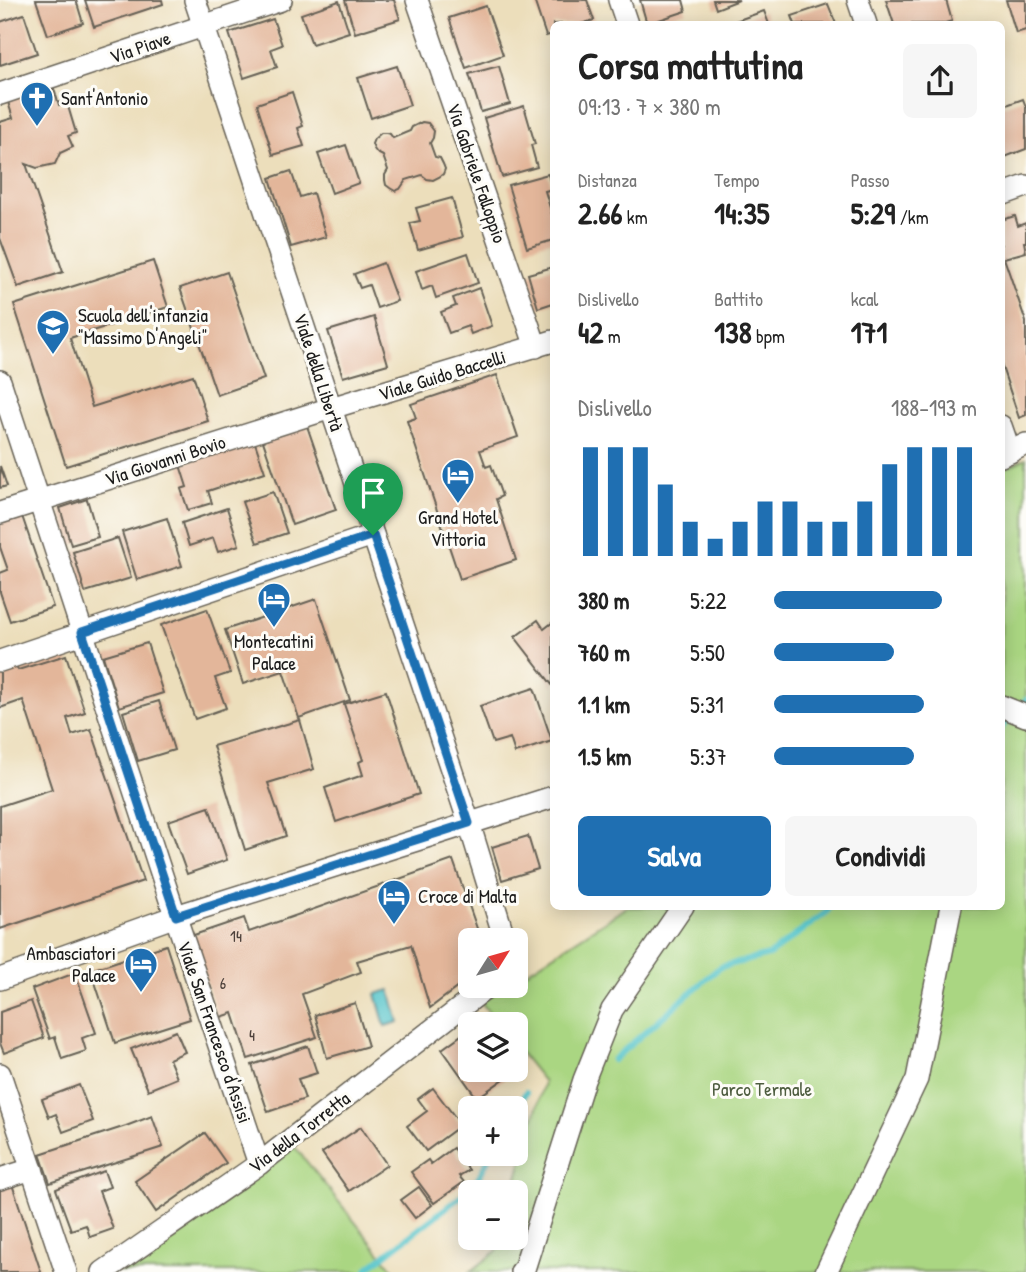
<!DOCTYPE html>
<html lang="it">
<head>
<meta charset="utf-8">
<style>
  body { margin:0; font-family:"Patrick Hand",sans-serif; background:#f6f6f6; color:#222; height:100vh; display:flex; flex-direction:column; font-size:26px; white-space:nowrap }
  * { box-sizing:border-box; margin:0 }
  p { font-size:23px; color:#767676 }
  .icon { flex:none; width:38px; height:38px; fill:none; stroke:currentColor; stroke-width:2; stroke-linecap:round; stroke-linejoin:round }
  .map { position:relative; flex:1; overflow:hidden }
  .sheet { position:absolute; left:550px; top:21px; width:455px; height:889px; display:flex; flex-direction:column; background:#fff; border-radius:10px; box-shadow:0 4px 18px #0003 }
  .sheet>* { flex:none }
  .needle { width:46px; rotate:53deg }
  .controls { position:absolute; left:458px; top:928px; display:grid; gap:14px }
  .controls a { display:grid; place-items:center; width:70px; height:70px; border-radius:10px; background:#fff; box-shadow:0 4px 18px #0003; font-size:35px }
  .pin { position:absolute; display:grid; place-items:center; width:60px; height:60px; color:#fff; margin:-72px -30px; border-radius:50% 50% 50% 0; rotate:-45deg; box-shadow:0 0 7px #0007 }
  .pin .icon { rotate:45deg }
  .round { display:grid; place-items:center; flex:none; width:74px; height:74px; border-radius:10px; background:#f6f6f6 }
  .overview { display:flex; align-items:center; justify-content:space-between; height:119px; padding:0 28px }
  h1 { font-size:38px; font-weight:700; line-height:52px }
  .figures { display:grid; grid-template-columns:repeat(3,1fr); gap:10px; height:119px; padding:7px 28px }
  .figures div { display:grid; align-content:center }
  .figures b { font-size:30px; font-weight:700 }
  .figures small { font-size:19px; font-weight:400 }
  .figures p { font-size:19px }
  .chart { height:196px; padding:14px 28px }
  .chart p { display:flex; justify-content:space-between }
  .chart svg { width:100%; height:126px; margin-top:7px; stroke:#1f6fb2; stroke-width:6 }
  .action { display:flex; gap:14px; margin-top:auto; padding:14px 28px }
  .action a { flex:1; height:80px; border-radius:10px; background:#1f6fb2; color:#fff; font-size:28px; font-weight:700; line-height:80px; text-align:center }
  .action a+a { background:#f6f6f6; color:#222 }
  ul { padding:0 28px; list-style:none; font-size:23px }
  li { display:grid; grid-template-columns:112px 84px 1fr; align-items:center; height:52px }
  li i { height:18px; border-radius:9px; background:#1f6fb2 }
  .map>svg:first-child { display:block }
</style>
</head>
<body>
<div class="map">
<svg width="1026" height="1272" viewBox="0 0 1026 1272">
  <rect width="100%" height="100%" fill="#fdfcf7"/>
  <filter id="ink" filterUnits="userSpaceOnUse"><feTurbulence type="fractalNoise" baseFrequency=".0143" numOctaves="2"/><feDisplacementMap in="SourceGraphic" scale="14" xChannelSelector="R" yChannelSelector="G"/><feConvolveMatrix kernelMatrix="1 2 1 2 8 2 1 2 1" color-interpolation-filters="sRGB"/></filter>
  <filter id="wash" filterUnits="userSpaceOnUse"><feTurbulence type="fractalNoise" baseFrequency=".00686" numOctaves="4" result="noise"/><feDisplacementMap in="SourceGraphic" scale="28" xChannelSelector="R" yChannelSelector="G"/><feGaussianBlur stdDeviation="1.57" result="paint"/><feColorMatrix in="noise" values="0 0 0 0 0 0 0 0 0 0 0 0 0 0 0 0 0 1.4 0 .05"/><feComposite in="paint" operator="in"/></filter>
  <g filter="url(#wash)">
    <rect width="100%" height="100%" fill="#ecdebb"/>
    <g fill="#aad682" stroke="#63794f" stroke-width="2">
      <polygon points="1026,458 1026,1272 470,1272 497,1251 501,1237 516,1237 516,1192 513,1192 544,1082 516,1047 516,1024 498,1024 481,1002 506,985 516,985 516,979 627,907 1001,906 1001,470"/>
      <polygon points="295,1147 395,1272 120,1272"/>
    </g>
    <polygon fill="#57c5cb" stroke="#3a7074" stroke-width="2" points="390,990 399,1022 385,1026 376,994"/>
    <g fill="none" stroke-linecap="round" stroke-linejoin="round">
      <g stroke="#57c5cb" stroke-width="6">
        <polyline points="1001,728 1026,700"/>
        <polyline points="613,1060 720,967 769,955 827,912 830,906"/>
        <polyline points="516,1110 526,1092"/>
        <polyline points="367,1269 473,1187 492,1153"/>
      </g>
    </g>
    <g id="blocks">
      <g fill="#e3b69a">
        <polygon points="36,0 76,0 83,23 48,35"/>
        <polygon points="85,0 162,0 163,4 94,27"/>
        <polygon points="345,0 394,0 400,19 355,33"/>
        <polygon points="534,0 587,0 594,20 581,24 553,24 553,34 546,36"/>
        <polygon points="640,0 683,0 686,11 647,24"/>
        <polygon points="713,0 739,0 716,9"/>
        <polygon points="886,0 946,0 952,21 942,24 894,24"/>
        <polygon points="1006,0 1026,0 1026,30 1016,33"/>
        <polygon points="339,1 349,32 312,44 301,14"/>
        <polygon points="828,4 836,24 795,24 792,16"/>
        <polygon points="486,6 503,55 466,68 449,18"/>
        <polygon points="764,11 769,24 727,24"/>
        <polygon points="24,14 37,53 0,65 0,22"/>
        <polygon points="273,19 282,45 271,49 277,67 244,78 229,33"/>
        <polygon points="397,66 410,105 371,118 358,78"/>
        <polygon points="499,66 510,104 481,112 469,74"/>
        <polygon points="54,89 59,105 67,103 76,133 68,136 73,147 60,153 55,164 37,168 26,164 63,272 18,287 0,238 0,122 13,118 8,102 13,95 25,91 36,95"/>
        <polygon points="292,92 303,126 298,128 304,146 273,155 257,104"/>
        <polygon points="1023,99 1026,107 1026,149 1005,157 1001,147 1001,107"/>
        <polygon points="524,106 535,144 531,145 537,167 502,177 484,118"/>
        <polygon points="422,122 428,123 434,131 433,138 430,143 435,157 440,158 443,164 445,169 443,174 439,177 433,180 427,179 422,175 406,180 400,189 395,191 390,188 386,185 385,180 385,175 388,170 383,156 377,153 374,149 372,144 374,139 381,133 386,133 390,134 393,138 410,131 412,127"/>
        <polygon points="346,145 359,183 332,193 318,154"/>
        <polygon points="291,171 300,197 313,193 326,237 291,247 270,178"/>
        <polygon points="548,174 552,189 545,191 553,218 553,240 527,248 508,185"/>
        <polygon points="452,198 463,237 418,250 410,223 420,221 416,208"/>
        <polygon points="1015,216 1018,226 1026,223 1026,242 1024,242 1026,252 1004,258 1026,322 1026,415 1019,418 1001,364 1001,220"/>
        <polygon points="468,253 478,283 436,298 432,286 422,290 416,271"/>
        <polygon points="153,261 168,307 70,338 92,407 193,375 208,421 66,466 14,305"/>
        <polygon points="383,263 397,301 377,308 369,285 360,288 354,274"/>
        <polygon points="553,267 553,303 538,308 528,274"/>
        <polygon points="227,272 264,379 217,395 180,288"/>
        <polygon points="479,288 492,326 471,334 468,326 449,333 441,312 456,306 453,298"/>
        <polygon points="374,317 388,364 343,377 328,331"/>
        <polygon points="497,375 518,437 480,450 486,467 491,465 502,496 496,499 516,560 460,579 407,421 416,418 411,404"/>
        <polygon points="307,426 336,510 292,525 263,441"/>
        <polygon points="254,440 265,472 208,491 212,503 188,510 181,489 187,487 180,465"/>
        <polygon points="0,466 7,486 0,488"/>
        <polygon points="273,492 287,533 257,543 242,502"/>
        <polygon points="87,499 98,537 71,545 60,508"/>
        <polygon points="227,508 239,545 218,552 213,538 189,546 182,523"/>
        <polygon points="22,516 53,607 10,621 0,592 0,573 8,570 0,547 0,523"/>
        <polygon points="167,518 182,566 137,580 122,532"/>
        <polygon points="118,538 131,578 85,592 73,552"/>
        <polygon points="316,599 350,700 299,718 283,671 243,684 225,630"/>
        <polygon points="207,609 230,673 215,678 226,708 195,719 161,625"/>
        <polygon points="538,620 544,629 553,622 553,686 515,637"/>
        <polygon points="147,643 163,693 119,707 103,656"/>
        <polygon points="66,655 85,712 67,718 72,735 91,729 143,881 0,929 0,806 52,789 23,700 0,708 0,670 16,665 18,670"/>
        <polygon points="534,688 552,741 515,753 510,738 493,743 480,706"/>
        <polygon points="386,691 419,794 336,822 325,788 363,775 359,762 363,760 344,704"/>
        <polygon points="159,701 174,750 138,761 123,712"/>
        <polygon points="300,720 314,769 268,783 286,836 245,850 213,746"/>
        <polygon points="209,807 227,860 187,874 168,821"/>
        <polygon points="528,836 538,869 502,880 492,847"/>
        <polygon points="453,860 481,940 471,940 471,977 430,1008 411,945 357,961 361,972 302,994 317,1037 248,1059 233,1013 218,1018 191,936 244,918 249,932"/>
        <polygon points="166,945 190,1019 115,1043 91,970"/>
        <polygon points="75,973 96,1033 82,1038 86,1051 62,1059 55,1037 50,1039 32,989"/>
        <polygon points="31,1001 44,1038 4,1053 0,1043 0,1012"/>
        <polygon points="355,1003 368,1046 327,1058 315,1015"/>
        <polygon points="471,1028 471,1069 518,1069 477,1098 442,1049"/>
        <polygon points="176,1031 185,1052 169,1059 177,1078 148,1090 131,1049"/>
        <polygon points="308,1046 317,1073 298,1079 305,1099 268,1112 252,1065"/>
        <polygon points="79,1085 93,1121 63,1132 56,1114 49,1117 42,1099"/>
        <polygon points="433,1088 461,1125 426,1151 407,1126 427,1111 418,1099"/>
        <polygon points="152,1116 163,1147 50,1183 40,1154 126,1126"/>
        <polygon points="361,1127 387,1165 349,1191 322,1153"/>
        <polygon points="205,1133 226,1163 156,1212 135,1181"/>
        <polygon points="453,1148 469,1170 459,1176 464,1182 434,1203 411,1172 428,1160 431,1164"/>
        <polygon points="104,1171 110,1187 99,1191 113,1229 90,1237 86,1225 71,1230 56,1189"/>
        <polygon points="12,1184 41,1272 0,1272 0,1188"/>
        <polygon points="419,1187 432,1205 415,1218 401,1200"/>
      </g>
    </g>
  </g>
  <g filter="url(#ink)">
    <use href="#blocks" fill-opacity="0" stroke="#656054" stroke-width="2"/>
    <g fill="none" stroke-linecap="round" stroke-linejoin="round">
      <defs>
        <g id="street">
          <polyline points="195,0 469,823 505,940"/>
          <polyline points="417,0 536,347"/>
          <polyline points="619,0 627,24"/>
          <polyline points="858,0 866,24"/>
          <polyline points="0,94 281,0"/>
          <polyline points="1001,195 1026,186"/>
          <polyline points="0,381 172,906 259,1164"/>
          <polyline points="1001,426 1010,452"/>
          <polyline points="1001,456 1026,444"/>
          <polyline points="0,513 331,408 553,341"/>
          <polyline points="0,661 373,535"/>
          <polyline points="1001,706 1026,716"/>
          <polyline points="0,979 176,916 553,797"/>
          <polyline points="0,1074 66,1272"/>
          <polyline points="0,1179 32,1169"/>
          <polyline points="103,1272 259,1164 490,985"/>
          <polyline points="521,1272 524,1269 584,1080 612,1010 683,906"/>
          <polyline points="826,1272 917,1079 951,906"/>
        </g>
      </defs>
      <use href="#street" stroke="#656054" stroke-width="24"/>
      <use href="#street" stroke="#fff" stroke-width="21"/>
    </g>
  </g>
  <g fill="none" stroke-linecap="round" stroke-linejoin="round" filter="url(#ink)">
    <defs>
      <polygon id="route" points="373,535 469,823 176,916 82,632"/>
    </defs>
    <use href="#route" stroke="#fff" stroke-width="14"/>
    <use href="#route" stroke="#1f6fb2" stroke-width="9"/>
  </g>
  <defs>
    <symbol id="church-pin" viewBox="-11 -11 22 30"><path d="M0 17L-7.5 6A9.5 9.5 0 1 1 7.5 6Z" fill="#1f6fb2" stroke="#fdfcf7"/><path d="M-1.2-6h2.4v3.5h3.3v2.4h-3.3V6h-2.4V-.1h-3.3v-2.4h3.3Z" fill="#fff"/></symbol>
    <symbol id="school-pin" viewBox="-11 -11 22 30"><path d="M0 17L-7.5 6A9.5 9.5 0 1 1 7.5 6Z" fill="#1f6fb2" stroke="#fdfcf7"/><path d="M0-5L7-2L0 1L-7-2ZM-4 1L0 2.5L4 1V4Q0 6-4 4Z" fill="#fff"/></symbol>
    <symbol id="hotel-pin" viewBox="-11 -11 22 30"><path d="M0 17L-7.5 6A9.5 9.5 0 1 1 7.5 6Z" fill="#1f6fb2" stroke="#fdfcf7"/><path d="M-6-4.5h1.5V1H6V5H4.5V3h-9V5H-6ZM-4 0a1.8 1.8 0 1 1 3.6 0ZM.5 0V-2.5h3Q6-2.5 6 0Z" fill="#fff"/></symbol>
  </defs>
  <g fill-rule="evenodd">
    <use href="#church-pin" x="18" y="79" width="38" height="52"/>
    <use href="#school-pin" x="34" y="307" width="38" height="52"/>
    <use href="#hotel-pin" x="439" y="456" width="38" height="52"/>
    <use href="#hotel-pin" x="255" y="580" width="38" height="52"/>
    <use href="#hotel-pin" x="375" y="877" width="38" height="52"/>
    <use href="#hotel-pin" x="122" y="945" width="38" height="52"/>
  </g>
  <g text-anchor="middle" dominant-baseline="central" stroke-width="6" stroke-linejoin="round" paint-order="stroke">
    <g font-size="16" fill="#4e423c">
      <text x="236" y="936">14</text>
      <text x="223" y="983">6</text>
      <text x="252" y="1035">4</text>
    </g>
    <g font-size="19" fill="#1c1c1c" stroke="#fdfcf7">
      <text transform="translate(140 47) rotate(-19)">Via Piave</text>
      <text transform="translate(477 173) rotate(71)">Via Gabriele Falloppio</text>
      <text transform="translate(319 372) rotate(72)">Viale della Libertà</text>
      <text transform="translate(442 375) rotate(-17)">Viale Guido Baccelli</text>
      <text transform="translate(165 460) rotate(-18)">Via Giovanni Bovio</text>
      <text transform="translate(215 1032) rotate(71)">Viale San Francesco d'Assisi</text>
      <text transform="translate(299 1132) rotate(-37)">Via della Torretta</text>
    </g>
    <g font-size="19" fill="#1c1c1c" stroke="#fdfcf7" text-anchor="start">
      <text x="61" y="98">Sant'Antonio</text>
      <text x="78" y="315">Scuola dell'infanzia<tspan x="78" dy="22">"Massimo D'Angeli"</tspan></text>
      <text x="458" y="517" text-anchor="middle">Grand Hotel<tspan x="458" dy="22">Vittoria</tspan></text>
      <text x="274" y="641" text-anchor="middle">Montecatini<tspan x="274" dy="22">Palace</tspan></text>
      <text x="418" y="896">Croce di Malta</text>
      <text x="116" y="953" text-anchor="end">Ambasciatori<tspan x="116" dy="22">Palace</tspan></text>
    </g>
    <g font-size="19" fill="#4e5d40" stroke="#fdfcf7">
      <text x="762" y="1089">Parco Termale</text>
    </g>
  </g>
</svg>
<div class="controls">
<a><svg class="needle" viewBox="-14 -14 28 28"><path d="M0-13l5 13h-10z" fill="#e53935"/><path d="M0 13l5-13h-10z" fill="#767676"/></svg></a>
<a><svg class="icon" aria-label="layers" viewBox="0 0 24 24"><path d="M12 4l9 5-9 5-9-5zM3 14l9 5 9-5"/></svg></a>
<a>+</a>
<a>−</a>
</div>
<div class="pin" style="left:373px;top:535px;background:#1e9e55"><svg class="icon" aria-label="arrive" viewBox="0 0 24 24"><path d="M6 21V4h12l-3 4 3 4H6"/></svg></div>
<section class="sheet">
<div class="overview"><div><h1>Corsa mattutina</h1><p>09:13 · 7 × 380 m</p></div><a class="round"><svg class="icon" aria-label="share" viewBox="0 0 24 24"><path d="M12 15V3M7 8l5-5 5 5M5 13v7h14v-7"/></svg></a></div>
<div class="figures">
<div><p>Distanza</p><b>2.66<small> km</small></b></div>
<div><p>Tempo</p><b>14:35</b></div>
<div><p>Passo</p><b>5:29<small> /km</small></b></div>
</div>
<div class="figures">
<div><p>Dislivello</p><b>42<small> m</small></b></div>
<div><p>Battito</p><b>138<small> bpm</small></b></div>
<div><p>kcal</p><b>171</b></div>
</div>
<div class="chart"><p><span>Dislivello</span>188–193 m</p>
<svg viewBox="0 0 160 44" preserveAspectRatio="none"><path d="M5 44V6M15 44V6M25 44V6M35 44V19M45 44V32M55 44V38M65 44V32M75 44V25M85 44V25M95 44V32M105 44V32M115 44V25M125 44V12M135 44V6M145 44V6M155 44V6"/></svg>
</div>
<ul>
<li><b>380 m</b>5:22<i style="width:83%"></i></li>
<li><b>760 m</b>5:50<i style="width:59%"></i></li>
<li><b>1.1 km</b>5:31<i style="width:74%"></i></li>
<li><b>1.5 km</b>5:37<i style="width:69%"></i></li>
</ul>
<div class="action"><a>Salva</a><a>Condividi</a></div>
</section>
</div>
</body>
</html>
